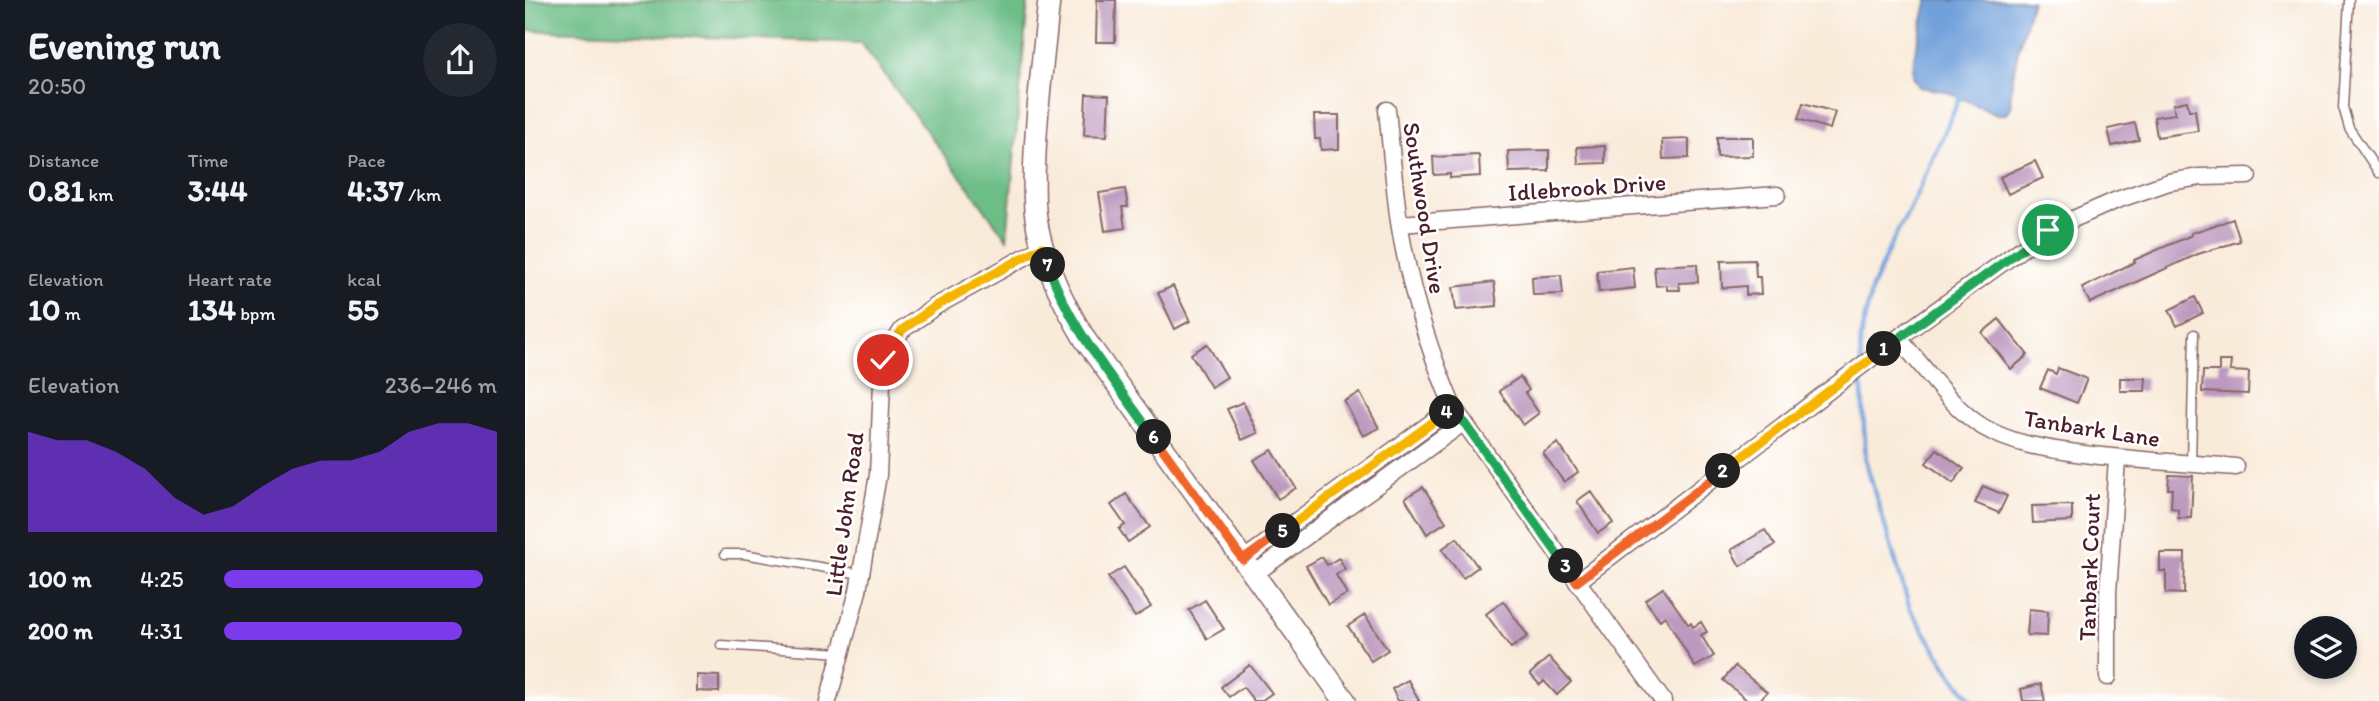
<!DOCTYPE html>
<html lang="en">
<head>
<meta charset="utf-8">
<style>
  body { margin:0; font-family:Itim,sans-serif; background:#242831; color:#f1f3f6; height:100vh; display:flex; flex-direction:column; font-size:26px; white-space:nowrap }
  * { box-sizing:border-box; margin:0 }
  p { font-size:23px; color:#9ea1a6 }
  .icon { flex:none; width:38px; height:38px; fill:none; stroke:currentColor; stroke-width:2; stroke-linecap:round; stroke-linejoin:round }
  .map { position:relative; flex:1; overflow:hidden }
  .drawer { display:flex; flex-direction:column; background:#171b24; width:525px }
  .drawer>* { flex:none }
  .fabs { position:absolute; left:1769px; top:616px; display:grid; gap:14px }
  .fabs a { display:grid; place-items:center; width:63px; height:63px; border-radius:50%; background:#171b24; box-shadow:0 4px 10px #0003; font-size:35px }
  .pin { position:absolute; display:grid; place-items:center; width:60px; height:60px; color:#fff; margin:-30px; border:4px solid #fff; border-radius:50%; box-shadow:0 2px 7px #0007 }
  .km { position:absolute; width:35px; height:35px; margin:-18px; border-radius:50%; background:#222; color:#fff; font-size:19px; line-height:35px; text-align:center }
  .round { display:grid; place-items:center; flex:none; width:74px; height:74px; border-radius:37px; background:#242831 }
  .overview { display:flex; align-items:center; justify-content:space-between; height:119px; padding:0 28px }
  h1 { font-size:38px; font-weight:700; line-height:52px }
  .figures { display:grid; grid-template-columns:repeat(3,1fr); gap:10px; height:119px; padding:7px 28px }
  .figures div { display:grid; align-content:center }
  .figures b { font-size:30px; font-weight:700 }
  .figures small { font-size:19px; font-weight:400 }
  .figures p { font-size:19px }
  .chart { height:196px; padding:14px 28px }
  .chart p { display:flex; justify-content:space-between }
  .chart svg { width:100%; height:126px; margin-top:7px; fill:#7c3aed; opacity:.7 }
  ul { padding:0 28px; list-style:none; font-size:23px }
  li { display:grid; grid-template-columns:112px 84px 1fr; align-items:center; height:52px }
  li i { height:18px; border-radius:9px; background:#7c3aed }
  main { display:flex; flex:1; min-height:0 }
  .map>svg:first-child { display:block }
</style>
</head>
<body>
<main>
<section class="drawer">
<div class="overview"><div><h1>Evening run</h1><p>20:50</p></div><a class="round"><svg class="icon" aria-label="share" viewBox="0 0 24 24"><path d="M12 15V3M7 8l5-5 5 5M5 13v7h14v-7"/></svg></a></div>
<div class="figures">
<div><p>Distance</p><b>0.81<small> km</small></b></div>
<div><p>Time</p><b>3:44</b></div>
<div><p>Pace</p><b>4:37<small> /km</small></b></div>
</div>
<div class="figures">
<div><p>Elevation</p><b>10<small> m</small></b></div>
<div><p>Heart rate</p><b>134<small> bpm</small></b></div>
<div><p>kcal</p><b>55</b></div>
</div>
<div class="chart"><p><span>Elevation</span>236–246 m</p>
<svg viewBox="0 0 160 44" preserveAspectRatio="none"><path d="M0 44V9L10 12L20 12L30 16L40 22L50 32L60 38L70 35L80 28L90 22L100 19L110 19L120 16L130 9L140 6L150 6L160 9V44z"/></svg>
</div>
<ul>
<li><b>100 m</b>4:25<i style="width:95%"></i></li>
<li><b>200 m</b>4:31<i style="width:87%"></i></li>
</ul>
</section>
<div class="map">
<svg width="1854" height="701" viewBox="0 0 1854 701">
  <rect width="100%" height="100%" fill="#fff"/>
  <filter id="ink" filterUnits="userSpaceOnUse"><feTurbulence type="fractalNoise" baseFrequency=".0143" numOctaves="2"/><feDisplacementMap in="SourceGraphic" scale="14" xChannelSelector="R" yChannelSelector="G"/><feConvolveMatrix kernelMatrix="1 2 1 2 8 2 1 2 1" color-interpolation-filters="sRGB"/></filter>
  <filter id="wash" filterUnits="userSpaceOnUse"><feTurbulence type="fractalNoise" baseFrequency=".00686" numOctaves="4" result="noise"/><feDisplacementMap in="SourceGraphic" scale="28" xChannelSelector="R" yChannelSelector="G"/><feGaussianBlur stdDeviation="1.57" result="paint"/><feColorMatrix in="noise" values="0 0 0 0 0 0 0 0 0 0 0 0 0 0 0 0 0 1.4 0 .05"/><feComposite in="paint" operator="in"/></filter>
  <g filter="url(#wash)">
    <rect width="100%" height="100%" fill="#f9ebda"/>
    <polygon fill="#6dbd87" stroke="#5c6e59" stroke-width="2" points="0,0 503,0 482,239 336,43 0,30"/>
    <polygon fill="#71a0da" stroke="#5e6082" stroke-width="2" points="1403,0 1507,0 1493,50 1485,92 1486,106 1481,114 1472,114 1420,91 1394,87 1388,76 1389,57"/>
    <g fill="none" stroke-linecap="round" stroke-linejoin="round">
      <g stroke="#71a0da" stroke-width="4.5">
        <polyline points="1336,362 1335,339 1347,288 1366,244 1384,211 1436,95"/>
        <polyline points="1336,371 1341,463 1385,609 1428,677 1448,701"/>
      </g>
    </g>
    <g id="blocks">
      <g fill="#bc99be">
        <polygon points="572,0 591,0 590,42 571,42"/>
        <polygon points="561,94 584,95 582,136 559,135"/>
        <polygon points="1662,101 1664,110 1670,110 1673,131 1632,137 1629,117 1650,114 1648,104"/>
        <polygon points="1278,103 1310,112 1305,129 1273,119"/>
        <polygon points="789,115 814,115 814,149 796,150 795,139 790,139"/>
        <polygon points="1610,123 1614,140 1587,146 1583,129"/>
        <polygon points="1192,137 1228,137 1228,156 1192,157"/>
        <polygon points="1164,139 1164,158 1138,159 1137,140"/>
        <polygon points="1080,146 1080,163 1053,164 1052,147"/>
        <polygon points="1024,150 1024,171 984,172 983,151"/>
        <polygon points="954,155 955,176 925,178 925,174 909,175 908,157"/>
        <polygon points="1510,161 1518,178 1483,194 1475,177"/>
        <polygon points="600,189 603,207 597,207 600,228 580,231 574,193"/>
        <polygon points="1708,219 1715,241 1673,254 1565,303 1557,288 1610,262 1609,260 1667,235 1666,233"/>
        <polygon points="1230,260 1231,277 1235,277 1236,294 1221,295 1221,286 1197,288 1196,261"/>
        <polygon points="1172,264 1173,282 1154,283 1155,290 1142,290 1142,285 1131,286 1129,266"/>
        <polygon points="1108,267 1110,288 1074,292 1072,271"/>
        <polygon points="1036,275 1038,294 1008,295 1007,277"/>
        <polygon points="969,282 972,306 931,310 928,287"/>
        <polygon points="648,286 665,321 650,329 633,293"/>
        <polygon points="1670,297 1678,313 1652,326 1644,310"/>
        <polygon points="1474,319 1503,355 1486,369 1457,333"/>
        <polygon points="682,344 702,377 686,387 666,354"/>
        <polygon points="1694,361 1706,361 1705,371 1724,372 1723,394 1677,392 1678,371 1694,371"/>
        <polygon points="1533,368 1562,379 1552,403 1515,388 1523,370 1531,374"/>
        <polygon points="995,377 1004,390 1000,393 1014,413 998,425 974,391"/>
        <polygon points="1595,378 1621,378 1620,391 1595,391"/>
        <polygon points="835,393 854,428 838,436 819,401"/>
        <polygon points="718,402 733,433 717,440 702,409"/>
        <polygon points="1033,443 1053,472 1039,482 1018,453"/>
        <polygon points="1412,449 1439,469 1428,483 1401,463"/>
        <polygon points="747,450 771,488 753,499 729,460"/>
        <polygon points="1644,475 1668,476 1666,518 1653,518 1653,509 1646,508 1647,489 1643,489"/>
        <polygon points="1458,486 1482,496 1474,513 1450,503"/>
        <polygon points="898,487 921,522 902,534 880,498"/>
        <polygon points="1066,491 1088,523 1073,533 1052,501"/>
        <polygon points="601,494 625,527 603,542 594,529 600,525 586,505"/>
        <polygon points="1547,505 1547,521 1508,523 1507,506"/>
        <polygon points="1240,530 1250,545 1215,566 1206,550"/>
        <polygon points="932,538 953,567 938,578 917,549"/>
        <polygon points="1635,553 1660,553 1659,594 1641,593 1641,571 1635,571"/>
        <polygon points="797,557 802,565 814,558 820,569 811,575 822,594 803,605 781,566"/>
        <polygon points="599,567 626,607 610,617 583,577"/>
        <polygon points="1138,588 1163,624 1166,623 1168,627 1176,622 1182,632 1176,635 1189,656 1170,667 1140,616 1135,620 1120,600"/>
        <polygon points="680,600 699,629 682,639 664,610"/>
        <polygon points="978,601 1003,636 986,648 961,614"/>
        <polygon points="1504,609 1523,611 1522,636 1502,635"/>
        <polygon points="840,615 863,650 846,661 823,626"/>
        <polygon points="1024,657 1046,682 1032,695 1019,681 1015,685 1005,674"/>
        <polygon points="725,665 747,693 736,701 729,701 718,687 704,697 696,687"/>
        <polygon points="1210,666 1242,692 1234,701 1223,701 1198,680"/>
        <polygon points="172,675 194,676 194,692 172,691"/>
        <polygon points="883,680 894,701 873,701 867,689"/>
        <polygon points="1516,684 1520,701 1498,701 1496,689"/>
      </g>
    </g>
  </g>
  <g filter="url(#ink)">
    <use href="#blocks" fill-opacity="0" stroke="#876668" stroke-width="2"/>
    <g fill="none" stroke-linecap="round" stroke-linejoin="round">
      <defs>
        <g id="service">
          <polyline points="1824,0 1818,107 1824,128 1854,173"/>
          <polyline points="1666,464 1669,334"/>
          <polyline points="200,554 219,554 336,574"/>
          <polyline points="196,645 316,653"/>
        </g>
        <g id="minor">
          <path d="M 862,110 C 866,147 869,185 874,222 C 884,286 903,348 928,407 L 1138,701"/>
          <polyline points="875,224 1252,195"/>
          <path d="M 1373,338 C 1400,367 1425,407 1458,427 C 1487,444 1518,448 1551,453 C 1604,460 1657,463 1711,467"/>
          <polyline points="718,560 928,407"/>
          <polyline points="728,575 939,422"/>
          <polyline points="1052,582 1373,338 1523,230 1592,200 1644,182 1675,177 1723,176"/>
          <polyline points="1583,677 1583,593 1592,459"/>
          <polyline points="303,701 333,591 353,475 358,360 377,330 411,306 518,247"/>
        </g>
        <path id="secondary" d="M 524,0 C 519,51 512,103 510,154 C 509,175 508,198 511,218 C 518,263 538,303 561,341 L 820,701"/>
      </defs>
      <use href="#service" stroke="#876668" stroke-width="11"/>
      <use href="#minor" stroke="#876668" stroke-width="19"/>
      <use href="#secondary" stroke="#876668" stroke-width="24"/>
      <use href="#service" stroke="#fff" stroke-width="8"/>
      <use href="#minor" stroke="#fff" stroke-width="16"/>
      <use href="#secondary" stroke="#fff" stroke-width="21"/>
    </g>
  </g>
  <g fill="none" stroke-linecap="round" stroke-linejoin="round" filter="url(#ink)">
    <defs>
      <polyline id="split-1" points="1359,349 1523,230"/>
      <polyline id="split-2" points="1198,471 1359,349"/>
      <polyline id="split-3" points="1041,566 1052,582 1198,471"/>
      <polyline id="split-4" points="922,412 928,407 1041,566"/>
      <polyline id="split-5" points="758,531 922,412"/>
      <polyline id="split-6" points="629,437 718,560 758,531"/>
      <path id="split-7" d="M 523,265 C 545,329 591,382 629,437"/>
      <polyline id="split-8" points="358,360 377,330 411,306 517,247 523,265"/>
    </defs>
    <use href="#split-1" stroke="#fff" stroke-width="14"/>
    <use href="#split-2" stroke="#fff" stroke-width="14"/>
    <use href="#split-3" stroke="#fff" stroke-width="14"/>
    <use href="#split-4" stroke="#fff" stroke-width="14"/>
    <use href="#split-5" stroke="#fff" stroke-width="14"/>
    <use href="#split-6" stroke="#fff" stroke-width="14"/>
    <use href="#split-7" stroke="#fff" stroke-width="14"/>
    <use href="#split-8" stroke="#fff" stroke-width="14"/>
    <use href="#split-1" stroke="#22a559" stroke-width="9"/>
    <use href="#split-2" stroke="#f5b400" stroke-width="9"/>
    <use href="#split-3" stroke="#f0652b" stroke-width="9"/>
    <use href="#split-4" stroke="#22a559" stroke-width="9"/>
    <use href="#split-5" stroke="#f5b400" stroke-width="9"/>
    <use href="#split-6" stroke="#f0652b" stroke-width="9"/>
    <use href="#split-7" stroke="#22a559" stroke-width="9"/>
    <use href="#split-8" stroke="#f5b400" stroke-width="9"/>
  </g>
  <g text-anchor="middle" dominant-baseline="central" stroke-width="5" stroke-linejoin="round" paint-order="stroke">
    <g font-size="24" fill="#4a1f2b" stroke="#fff">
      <text transform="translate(1062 187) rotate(-4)">Idlebrook Drive</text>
      <text transform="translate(900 208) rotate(81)">Southwood Drive</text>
      <text transform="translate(1567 428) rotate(9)">Tanbark Lane</text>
      <text transform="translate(319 514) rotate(-82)">Little John Road</text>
      <text transform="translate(1564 567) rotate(-88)">Tanbark Court</text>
    </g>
  </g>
</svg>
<div class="fabs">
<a><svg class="icon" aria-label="layers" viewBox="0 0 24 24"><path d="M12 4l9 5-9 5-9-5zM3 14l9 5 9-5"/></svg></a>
</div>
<div class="pin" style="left:1523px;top:230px;background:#1e9e55"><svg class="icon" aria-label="arrive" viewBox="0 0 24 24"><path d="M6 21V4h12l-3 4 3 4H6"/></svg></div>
<div class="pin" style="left:358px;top:360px;background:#d93025"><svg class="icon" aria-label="check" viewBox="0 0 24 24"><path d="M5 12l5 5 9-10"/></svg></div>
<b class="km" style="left:1359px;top:349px">1</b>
<b class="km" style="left:1198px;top:471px">2</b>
<b class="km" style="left:1041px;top:566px">3</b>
<b class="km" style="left:922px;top:412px">4</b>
<b class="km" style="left:758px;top:531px">5</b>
<b class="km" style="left:629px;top:437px">6</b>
<b class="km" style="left:523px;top:265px">7</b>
</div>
</main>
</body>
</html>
